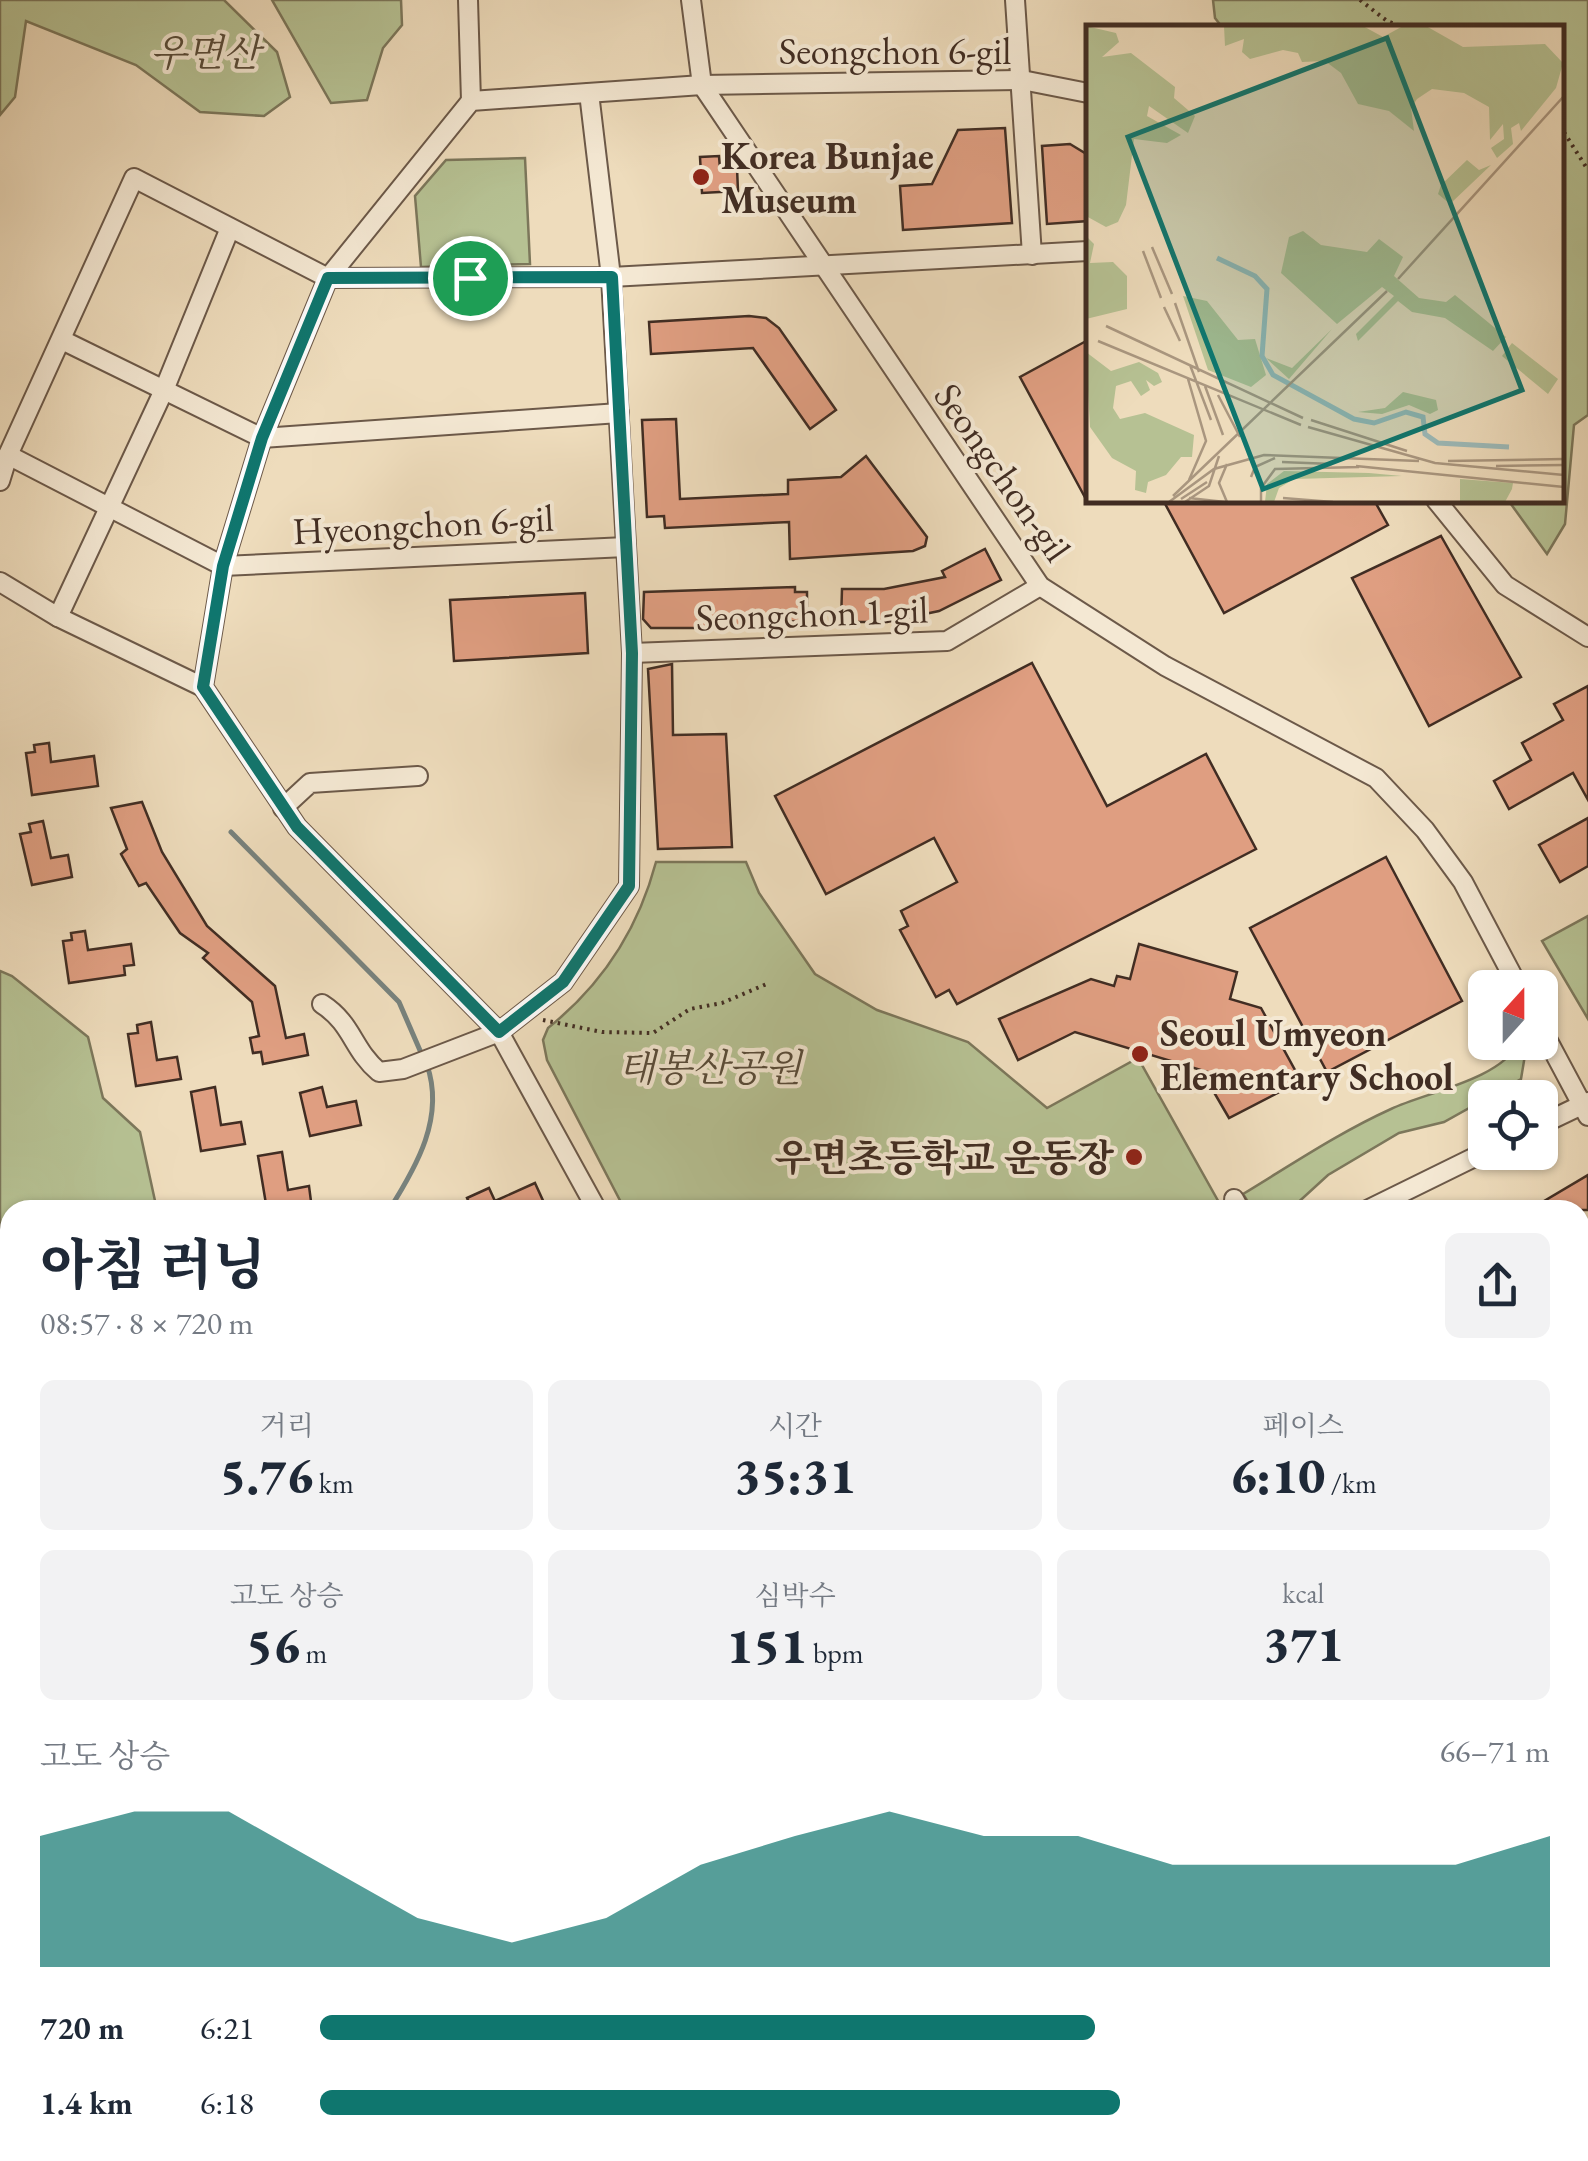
<!DOCTYPE html>
<html lang="ko">
<head>
<meta charset="utf-8">
<style>
  body { margin:0; font-family:"EB Garamond","Noto Serif KR",serif; background:#f2f2f3; color:#1f2937; height:100vh; display:flex; flex-direction:column; font-size:38px; white-space:nowrap }
  * { box-sizing:border-box; margin:0 }
  p { font-size:32px; color:#747a83 }
  .icon { flex:none; width:55px; height:55px; fill:none; stroke:currentColor; stroke-width:2; stroke-linecap:round; stroke-linejoin:round }
  .map { position:relative; flex:1; overflow:hidden }
  .panel { position:absolute; left:0px; top:1200px; width:1590px; height:962px; display:flex; flex-direction:column; background:#fff; border-radius:30px 30px 0 0; box-shadow:0 2px 8px #0004 }
  .panel>* { flex:none }
  .needle { width:65px; rotate:21deg }
  .fabs { position:absolute; left:1468px; top:970px; display:grid; gap:20px }
  .fabs a { display:grid; place-items:center; width:90px; height:90px; border-radius:15px; background:#fff; box-shadow:0 2px 8px #0004; font-size:50px }
  .pin { position:absolute; display:grid; place-items:center; width:85px; height:85px; color:#fff; margin:-42px; border:5px solid #fff; border-radius:50%; box-shadow:0 2px 10px #0007 }
  .round { display:grid; place-items:center; flex:none; width:105px; height:105px; border-radius:15px; background:#f2f2f3 }
  .head { display:flex; align-items:center; justify-content:space-between; height:170px; padding:0 40px }
  h1 { font-size:55px; font-weight:800; line-height:75px }
  .stats { display:grid; grid-template-columns:repeat(3,1fr); gap:15px; height:170px; padding:10px 40px }
  .stats div { display:grid; align-content:center; border-radius:15px; background:#f2f2f3; text-align:center }
  .stats b { font-size:50px; font-weight:800 }
  .stats small { font-size:28px; font-weight:400 }
  .stats p { font-size:28px }
  .chart { height:280px; padding:20px 40px }
  .chart p { display:flex; justify-content:space-between }
  .chart svg { width:100%; height:180px; margin-top:10px; fill:#0f766e; opacity:.7 }
  ul { padding:0 40px; list-style:none; font-size:32px }
  li { display:grid; grid-template-columns:160px 120px 1fr; align-items:center; height:75px }
  li i { height:25px; border-radius:12px; background:#0f766e }
  .map>svg:first-child { display:block }
</style>
</head>
<body>
<div class="map">
<svg width="1588" height="2161" viewBox="0 0 1588 2161">
  <rect width="100%" height="100%" fill="#eedcbc"/>
  <filter id="stains"><feTurbulence type="fractalNoise" baseFrequency=".002" numOctaves="4"/><feColorMatrix values="0 0 0 0 .2 0 0 0 0 .09 0 0 0 0 .02 0 0 0 .5 -.17"/></filter>
  <radialGradient id="worn" r=".72"><stop offset=".6" stop-color="#630" stop-opacity="0"/><stop offset="1" stop-color="#630" stop-opacity=".3"/></radialGradient>
  <g fill="#b6c193" stroke="#7c775b" stroke-width="2.5">
    <polygon points="0,0 224,0 277,52 290,97 264,116 200,112 136,65 26,21 15,97 0,115"/>
    <polygon points="272,0 401,0 402,25 383,48 367,100 331,103"/>
    <polygon points="1213,0 1588,0 1588,415 1574,425 1565,524 1547,554 1508,500 1560,500 1560,28 1222,27 1215,18"/>
    <polygon points="525,158 530,264 421,267 415,196 446,160"/>
    <path d="M 656,862 L 746,862 L 759,893 L 815,974 L 877,1010 L 968,1042 L 1047,1108 L 1138,1058 L 1221,1206 L 1229,1203 L 1229,1210 L 625,1210 L 547,1060 L 543,1040 L 548,1028 C 603,984 638,930 656,862 Z"/>
    <polygon points="1588,916 1588,1019 1542,941"/>
    <polygon points="0,971 12,976 88,1037 103,1098 140,1132 157,1210 10,1210 10,1465 0,1456"/>
    <path d="M 1519,1043 L 1526,1049 L 1521,1079 L 1444,1122 L 1399,1133 L 1328,1175 L 1292,1208 L 1253,1210 L 1243,1194 C 1291,1165 1340,1132 1391,1109 C 1427,1092 1499,1080 1519,1043 Z"/>
    <polygon points="1588,1917 1588,2032 1580,2020 1580,1921"/>
    <polygon points="0,2044 10,2045 10,2112 0,2119"/>
    <polygon points="24,2152 256,2152 276,2161 16,2161"/>
  </g>
  <g fill="none" stroke-linecap="round" stroke-linejoin="round">
    <g stroke="#78827d" stroke-width="5">
      <polyline points="231,832 399,1002 422,1055"/>
      <path d="M 389,1210 C 417,1166 445,1117 427,1065"/>
      <polyline points="979,2161 983,2152"/>
    </g>
  </g>
  <g fill="#df9e81" stroke="#412d23" stroke-width="2.5">
    <polygon points="1005,128 1012,223 903,230 900,186 932,184 958,130"/>
    <polygon points="1070,144 1088,155 1088,221 1047,224 1042,146"/>
    <polygon points="719,156 720,169 737,168 738,191 702,193 700,157"/>
    <polygon points="749,316 766,318 779,328 836,410 810,429 753,348 651,354 649,322"/>
    <polygon points="1088,340 1088,503 1020,377"/>
    <polygon points="676,419 680,499 788,494 788,480 841,477 866,456 927,537 925,546 913,551 790,559 789,522 665,528 664,516 647,517 642,420"/>
    <polygon points="1163,500 1374,500 1388,525 1224,613"/>
    <polygon points="1441,536 1521,677 1429,726 1352,578"/>
    <polygon points="985,549 1001,580 939,611 887,622 841,622 842,589 884,589 945,577 942,571"/>
    <polygon points="795,587 795,592 807,592 807,621 742,623 742,628 651,628 643,619 644,592"/>
    <polygon points="585,593 588,653 454,661 450,600"/>
    <polygon points="1032,663 1107,806 1206,754 1256,849 957,1004 949,990 936,997 900,930 908,926 901,911 957,882 934,838 826,894 775,796"/>
    <polygon points="672,664 673,735 726,734 732,847 658,849 648,669"/>
    <polygon points="1588,686 1588,800 1573,773 1509,809 1494,781 1531,760 1522,743 1563,720 1554,704"/>
    <polygon points="49,743 51,762 94,756 98,786 32,795 26,753 35,752 34,745"/>
    <polygon points="142,802 162,852 207,926 275,986 286,1038 304,1034 308,1055 263,1064 261,1052 253,1053 250,1038 259,1036 252,1002 203,958 208,953 180,933 146,883 139,886 121,854 127,849 111,808"/>
    <polygon points="1588,818 1588,866 1560,882 1539,845"/>
    <polygon points="43,821 51,858 68,855 72,877 32,885 20,834 31,832 29,824"/>
    <polygon points="1386,857 1462,1001 1327,1072 1250,928"/>
    <polygon points="85,931 88,950 131,944 134,965 124,966 125,975 69,983 63,941 72,940 71,933"/>
    <polygon points="1139,944 1237,972 1230,999 1261,1008 1301,1081 1229,1118 1208,1082 1211,1073 1075,1032 1018,1060 999,1019 1091,979 1114,986 1117,976 1130,979"/>
    <polygon points="151,1022 157,1060 177,1057 181,1079 136,1086 128,1034 138,1033 137,1025"/>
    <polygon points="215,1087 221,1125 241,1122 245,1144 201,1151 191,1092"/>
    <polygon points="322,1087 327,1107 356,1101 361,1125 310,1136 300,1093"/>
    <polygon points="282,1152 288,1190 309,1186 312,1209 267,1210 258,1156"/>
    <polygon points="1588,1175 1588,1210 1529,1210"/>
    <polygon points="535,1183 545,1205 534,1210 472,1210 467,1198 489,1188 495,1201"/>
  </g>
  <g fill="none" stroke-linecap="round" stroke-linejoin="round">
    <defs>
      <g id="minor">
        <polyline points="468,0 471,101"/>
        <polyline points="691,0 702,85 1040,586 1165,666 1376,778 1425,830 1463,882 1519,988"/>
        <polyline points="1015,0 1032,255"/>
        <polyline points="62,340 262,438 619,413"/>
        <polyline points="0,481 8,455"/>
        <polyline points="1436,500 1505,585 1588,637"/>
        <polyline points="626,547 223,566 8,455 134,178 328,278 611,277 1088,251"/>
        <polyline points="0,582 58,617 203,687"/>
        <polyline points="58,617 164,390 230,228"/>
        <polyline points="632,653 947,641 1040,586"/>
        <polyline points="283,808 310,783 418,776"/>
        <path d="M 322,1004 C 353,1024 352,1049 379,1072 L 403,1069 L 499,1032 L 563,982 L 629,886 L 632,653 L 611,277 L 589,93"/>
        <polyline points="1540,1026 1588,1116"/>
        <polyline points="1540,1125 1588,1102"/>
        <polyline points="1234,1199 1240,1210"/>
        <polyline points="597,1210 499,1032 297,827 203,687 223,566 262,438 328,278 471,101 702,85 1022,80 1088,93"/>
        <polyline points="1367,1210 1485,1152"/>
        <polyline points="1580,1256 1588,1251"/>
        <polyline points="1584,1414 1588,1419"/>
        <polyline points="0,1828 10,1824"/>
        <polyline points="1580,1889 1588,1884"/>
        <polyline points="0,2028 10,2023"/>
        <polyline points="1468,2152 1473,2161"/>
      </g>
      <g id="major">
        <polyline points="0,1917 10,1933"/>
        <polyline points="0,1969 10,1970"/>
        <polyline points="392,2152 412,2161"/>
        <polyline points="491,2152 509,2161"/>
      </g>
      <g id="highway">
        <polyline points="0,1504 10,1515"/>
        <polyline points="0,1599 10,1609"/>
        <polyline points="0,1763 10,1772"/>
        <polyline points="0,2142 10,2133"/>
        <polyline points="331,2152 349,2161"/>
        <polyline points="650,2152 660,2161"/>
        <polyline points="705,2152 717,2161"/>
      </g>
    </defs>
    <use href="#minor" stroke="#6c5949" stroke-width="22"/>
    <use href="#major" stroke="#412d23" stroke-width="28"/>
    <use href="#highway" stroke="#412d23" stroke-width="30"/>
    <g stroke="#412d23" stroke-width="4" stroke-dasharray="2.5 5" stroke-linecap="butt">
      <polyline points="1360,0 1387,21 1406,28"/>
      <polyline points="1560,126 1588,170"/>
      <polyline points="543,1020 602,1032 653,1033 690,1009 722,1003 769,983"/>
    </g>
    <use href="#minor" stroke="#f4e8d3" stroke-width="18"/>
    <use href="#major" stroke="#e7be7e" stroke-width="22"/>
    <use href="#highway" stroke="#e7be7e" stroke-width="25"/>
  </g>
  <g fill="none" stroke-linecap="round" stroke-linejoin="round">
    <defs>
      <polygon id="route" points="612,277 632,653 629,886 563,982 499,1032 297,827 203,687 223,566 262,438 328,278"/>
    </defs>
    <use href="#route" stroke="#fff" stroke-width="20"/>
    <use href="#route" stroke="#0f766e" stroke-width="12"/>
  </g>
  <g fill="#8f2418" stroke="#f4e8d3" stroke-width="4">
    <circle cx="701" cy="177" r="10"/>
    <circle cx="1140" cy="1054" r="10"/>
    <circle cx="1134" cy="1157" r="10"/>
  </g>
  <g text-anchor="middle" dominant-baseline="central" stroke-width="8" stroke-linejoin="round" paint-order="stroke">
    <g font-size="38" fill="#412d23" stroke="#f4e8d3">
      <text x="895" y="50">Seongchon 6-gil</text>
      <text transform="translate(1003 472) rotate(55)">Seongchon-gil</text>
      <text transform="translate(423 524) rotate(-3)">Hyeongchon 6-gil</text>
      <text transform="translate(812 613) rotate(-2)">Seongchon 1-gil</text>
    </g>
    <g font-size="38" font-style="italic" fill="#584b39" stroke="#f4e8d3">
      <text x="205" y="52">우면산</text>
      <text x="710" y="1067">태봉산공원</text>
    </g>
    <g font-size="38" font-weight="bold" fill="#412d23" stroke="#f4e8d3" text-anchor="start">
      <text x="721" y="155">Korea Bunjae<tspan x="721" dy="44">Museum</tspan></text>
      <text x="1160" y="1032">Seoul Umyeon<tspan x="1160" dy="44">Elementary School</tspan></text>
      <text x="1114" y="1157" text-anchor="end">우면초등학교 운동장</text>
    </g>
  </g>
  <g transform="translate(1086 25)">
    <rect width="478" height="478" fill="#eedcbc"/>
    <path d="M 0,1 L 30,8 L 33,17 L 16,32 L 45,28 L 89,62 L 88,73 L 109,91 L 102,108 L 63,81 L 61,91 L 95,110 L 81,118 L 48,114 L 40,180 L 32,197 L 20,202 L 0,191 ZM 138,1 L 277,1 L 297,12 L 317,1 L 340,1 L 377,22 L 459,19 L 477,38 L 470,63 L 435,106 L 433,98 L 425,103 L 427,119 L 411,133 L 405,123 L 418,114 L 417,99 L 404,115 L 403,82 L 378,68 L 346,64 L 331,74 L 325,83 L 328,106 L 303,86 L 272,79 L 255,48 L 239,36 L 216,37 L 212,28 L 197,25 L 164,34 L 156,27 L 158,14 L 139,21 ZM 381,135 L 393,145 L 405,140 L 364,179 L 352,169 L 355,160 ZM 217,206 L 235,220 L 281,227 L 293,214 L 317,232 L 308,251 L 333,273 L 360,277 L 369,270 L 420,312 L 407,326 L 359,293 L 326,287 L 312,276 L 272,316 L 270,309 L 308,271 L 296,262 L 251,299 L 195,248 L 203,212 ZM 0,211 L 8,219 L 4,238 L 27,237 L 41,251 L 41,284 L 0,294 ZM 97,271 L 121,276 L 152,315 L 169,314 L 180,350 L 165,362 L 122,345 ZM 246,304 L 203,354 L 180,333 L 206,343 ZM 426,318 L 472,354 L 462,369 L 416,331 ZM 0,327 L 25,346 L 53,337 L 72,348 L 76,357 L 68,361 L 60,355 L 64,365 L 55,371 L 45,356 L 30,361 L 27,383 L 34,394 L 59,388 L 108,410 L 106,432 L 95,432 L 80,450 L 62,457 L 60,468 L 49,465 L 50,446 L 26,433 L 4,402 ZM 317,367 L 350,375 L 352,385 L 344,389 L 323,380 L 296,389 L 272,387 L 299,383 ZM 198,446 L 283,448 L 316,451 L 208,454 L 193,463 L 188,477 L 179,477 L 181,459 ZM 374,454 L 427,458 L 426,464 L 419,477 L 374,476 Z" fill="#b6c193"/>
    <path fill="none" stroke="#9cbab9" stroke-width="5" d="M 131,233 L 169,251 L 181,264 L 176,331 L 187,350 L 268,394 L 288,398 L 320,387 L 337,392 L 339,409 L 352,418 L 423,422"/>
    <path fill="none" stroke="#a9967f" stroke-width="2.5" d="M 66,222 L 86,269M 57,226 L 75,273M 312,254 L 478,71M 89,278 L 113,347M 78,282 L 94,316M 20,301 L 217,393M 12,316 L 215,400M 104,340 L 125,395M 102,354 L 120,416 L 103,455M 119,361 L 137,410M 132,370 L 154,412M 225,395 L 321,426M 222,402 L 349,438 L 478,450M 362,436 L 478,434M 196,437 L 246,439M 141,439 L 133,458 L 141,477M 270,441 L 478,462M 410,441 L 478,440M 165,452 L 169,442 L 189,433M 87,471 L 301,266M 103,473 L 139,477M 197,473 L 247,477M 95,474 L 121,457M 83,477 L 128,444 L 178,430 L 333,436M 99,477 L 123,461 L 133,431M 175,477 L 175,463 L 189,444 L 273,442"/>
    <path fill="#0f766e" fill-opacity="0.15" stroke="#0f766e" stroke-width="5" d="M 301,13 L 436,365 L 177,464 L 42,112 Z"/>
    <rect width="478" height="478" fill="none" stroke="#412d23" stroke-width="5"/>
  </g>
  <rect width="100%" height="100%" filter="url(#stains)"/>
  <rect width="100%" height="100%" fill="url(#worn)"/>
</svg>
<div class="fabs">
<a><svg class="needle" viewBox="-14 -14 28 28"><path d="M0-13l5 13h-10z" fill="#e53935"/><path d="M0 13l5-13h-10z" fill="#747a83"/></svg></a>
<a><svg class="icon" aria-label="locate" viewBox="0 0 24 24"><circle cx="12" cy="12" r="6"/><path d="M12 2v4M12 18v4M2 12h4M18 12h4"/></svg></a>
</div>
<div class="pin" style="left:470px;top:278px;background:#1e9e55"><svg class="icon" aria-label="arrive" viewBox="0 0 24 24"><path d="M6 21V4h12l-3 4 3 4H6"/></svg></div>
<section class="panel">
<div class="head"><div><h1>아침 러닝</h1><p>08:57 · 8 × 720 m</p></div><a class="round"><svg class="icon" aria-label="share" viewBox="0 0 24 24"><path d="M12 15V3M7 8l5-5 5 5M5 13v7h14v-7"/></svg></a></div>
<div class="stats">
<div><p>거리</p><b>5.76<small> km</small></b></div>
<div><p>시간</p><b>35:31</b></div>
<div><p>페이스</p><b>6:10<small> /km</small></b></div>
</div>
<div class="stats">
<div><p>고도 상승</p><b>56<small> m</small></b></div>
<div><p>심박수</p><b>151<small> bpm</small></b></div>
<div><p>kcal</p><b>371</b></div>
</div>
<div class="chart"><p><span>고도 상승</span>66–71 m</p>
<svg viewBox="0 0 160 44" preserveAspectRatio="none"><path d="M0 44V12L10 6L20 6L30 19L40 32L50 38L60 32L70 19L80 12L90 6L100 12L110 12L120 19L130 19L140 19L150 19L160 12V44z"/></svg>
</div>
<ul>
<li><b>720 m</b>6:21<i style="width:63%"></i></li>
<li><b>1.4 km</b>6:18<i style="width:65%"></i></li>
</ul>
</section>
</div>
</body>
</html>
